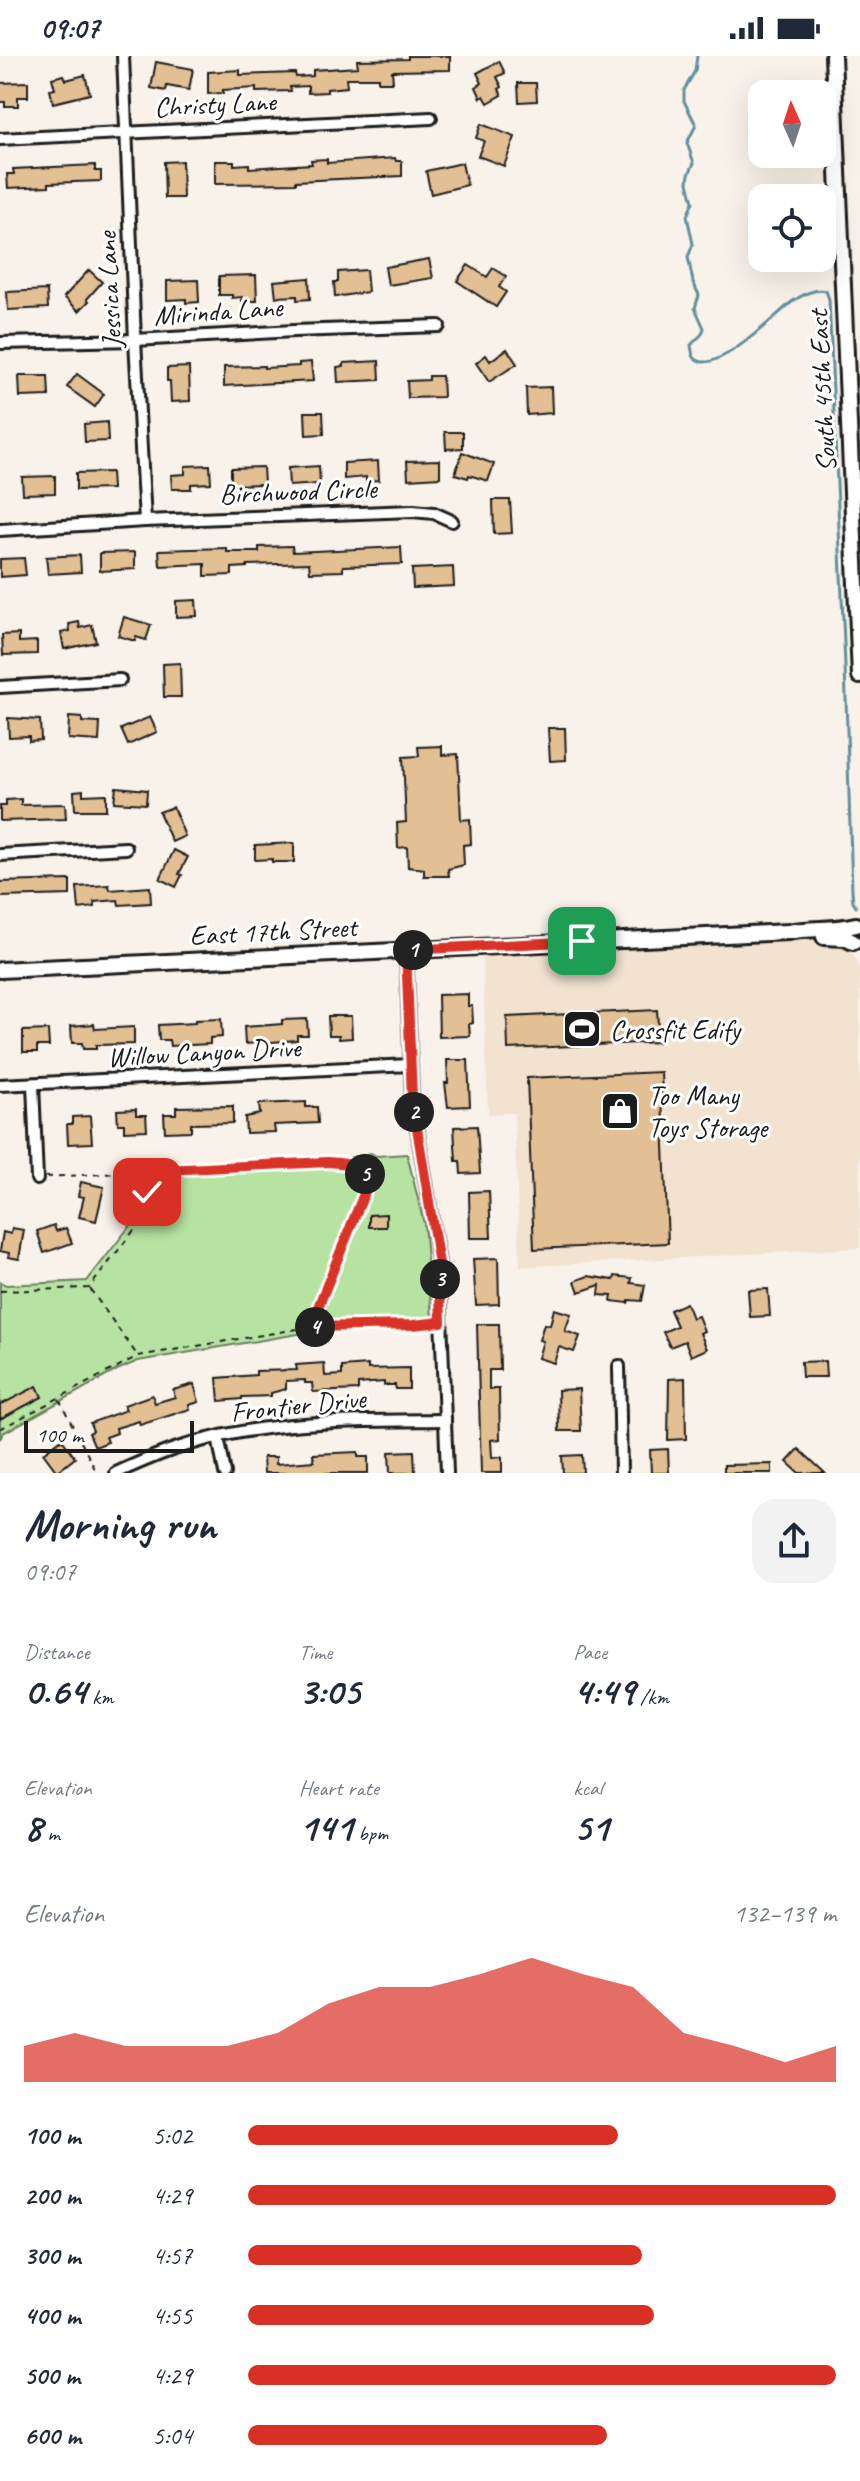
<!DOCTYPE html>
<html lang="en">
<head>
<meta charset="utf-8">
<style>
  body { margin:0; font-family:Caveat,sans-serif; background:#f2f2f3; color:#1f2937; height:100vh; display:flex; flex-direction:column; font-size:30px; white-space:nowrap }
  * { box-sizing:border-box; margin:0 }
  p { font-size:26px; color:#747a83 }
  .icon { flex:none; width:44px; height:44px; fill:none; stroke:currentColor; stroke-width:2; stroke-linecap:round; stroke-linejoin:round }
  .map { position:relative; height:1417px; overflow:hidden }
  .details { display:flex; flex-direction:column; background:#fff; flex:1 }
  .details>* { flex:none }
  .needle { width:52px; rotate:357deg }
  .fabs { position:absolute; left:748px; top:24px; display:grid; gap:16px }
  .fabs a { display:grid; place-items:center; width:88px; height:88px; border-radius:16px; background:#fff; box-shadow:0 8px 32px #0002; font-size:40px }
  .scale { position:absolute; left:24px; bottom:20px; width:170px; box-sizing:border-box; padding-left:8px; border:4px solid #1c1c1c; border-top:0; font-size:22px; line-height:28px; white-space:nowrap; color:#1c1c1c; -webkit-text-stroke:6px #fff; paint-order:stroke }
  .pin { position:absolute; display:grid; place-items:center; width:68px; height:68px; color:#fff; margin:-34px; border-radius:16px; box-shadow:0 4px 12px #0006 }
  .km { position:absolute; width:40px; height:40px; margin:-20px; border-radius:50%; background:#222; color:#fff; font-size:22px; line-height:40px; text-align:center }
  .round { display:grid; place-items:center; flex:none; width:84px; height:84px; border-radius:24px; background:#f2f2f3 }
  .headline { display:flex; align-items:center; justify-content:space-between; height:136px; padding:0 24px }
  h1 { font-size:44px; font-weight:700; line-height:60px }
  .figures { display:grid; grid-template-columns:repeat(3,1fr); gap:12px; height:136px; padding:8px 24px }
  .figures div { display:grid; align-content:center }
  .figures b { font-size:40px; font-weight:700 }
  .figures small { font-size:22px; font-weight:400 }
  .figures p { font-size:22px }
  .chart { height:224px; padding:16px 24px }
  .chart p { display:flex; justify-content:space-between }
  .chart svg { width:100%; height:144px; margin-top:8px; fill:#d93025; opacity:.7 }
  ul { padding:0 24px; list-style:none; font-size:26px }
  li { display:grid; grid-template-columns:128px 96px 1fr; align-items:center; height:60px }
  li i { height:20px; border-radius:10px; background:#d93025 }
  .status { display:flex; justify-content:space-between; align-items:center; height:56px; padding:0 40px; background:#fff; direction:ltr }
  .status svg { height:22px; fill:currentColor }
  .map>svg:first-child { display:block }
</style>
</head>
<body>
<div class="status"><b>09:07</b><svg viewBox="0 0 49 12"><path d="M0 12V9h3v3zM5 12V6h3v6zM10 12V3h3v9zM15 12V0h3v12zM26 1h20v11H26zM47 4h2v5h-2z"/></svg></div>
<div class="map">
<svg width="860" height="1417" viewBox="0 0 860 1417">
  <rect width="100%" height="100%" fill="#f9f2ea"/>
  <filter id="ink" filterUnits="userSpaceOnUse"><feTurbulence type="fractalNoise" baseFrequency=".0125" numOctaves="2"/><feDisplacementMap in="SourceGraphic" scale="16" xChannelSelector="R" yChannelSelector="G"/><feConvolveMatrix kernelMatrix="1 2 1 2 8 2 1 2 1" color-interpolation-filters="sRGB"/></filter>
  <g filter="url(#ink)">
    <polygon fill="#f2e3d0" points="788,876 843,887 857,905 860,915 860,1192 520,1211 514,1057 488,1058 482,890"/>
    <polygon fill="#b6e3a1" stroke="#69805e" stroke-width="2" points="371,1097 376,1100 407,1098 424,1168 433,1273 304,1277 138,1305 117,1314 3,1377 0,1383 0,1226 6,1229 87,1225 143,1153 140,1110 347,1102"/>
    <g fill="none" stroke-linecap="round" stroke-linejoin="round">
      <path stroke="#628f9d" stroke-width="3" d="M 697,0 L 695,15 L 684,34 L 684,45 L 696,69 L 687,87 L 694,107 L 689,118 L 688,126 L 693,146 L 687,160 L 693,188 L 688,201 L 693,226 L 699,239 L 695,252 L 704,272 L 702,278 L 691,289 C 692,295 692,303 699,305 C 721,314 776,259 793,245 C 803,239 814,232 826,235 L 829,243 L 845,610 L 852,835 L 853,846 L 856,851"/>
    </g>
    <g fill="#e3bf94" stroke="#1c1c1c" stroke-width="2">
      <polygon points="408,0 450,0 450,14 392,15 393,26 378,26 378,22 346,22 347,31 327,33 327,36 308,37 308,30 290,31 291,35 256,36 256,32 223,34 223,37 208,38 208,16 240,14 240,19 295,17 296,21 313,20 313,14 358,11 357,4 408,3"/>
      <polygon points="499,5 505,17 497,21 502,31 499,33 502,39 488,47 484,40 481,42 476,31 482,27 477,17"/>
      <polygon points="156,6 193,13 189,34 167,30 166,35 151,32"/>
      <polygon points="64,19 66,24 85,19 90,38 53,47 50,34 55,33 52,22"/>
      <polygon points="28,26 28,41 18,41 18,50 5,50 5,46 0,46 0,27"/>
      <polygon points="518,27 536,27 537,45 519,46"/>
      <polygon points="481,68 515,81 504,110 478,100 484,85 476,82"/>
      <polygon points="395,102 396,105 402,105 402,120 296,125 296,127 215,128 215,105 234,105 234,109 249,108 249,112 312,108 311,104 327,103 327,107"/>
      <polygon points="182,105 183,142 165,142 164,106"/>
      <polygon points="462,107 467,129 431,138 426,115"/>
      <polygon points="95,109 95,115 101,115 101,125 49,127 49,130 8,132 7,118 14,118 13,113"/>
      <polygon points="429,203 433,222 388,229 385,211"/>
      <polygon points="468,209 487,221 493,212 506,220 499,231 506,236 496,251 457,225"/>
      <polygon points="89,214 102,226 87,243 89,245 79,255 64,241"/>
      <polygon points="366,214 368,236 335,241 334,226 338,226 338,216"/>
      <polygon points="256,219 257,245 242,245 242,241 232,242 232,239 219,239 219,220"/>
      <polygon points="309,222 310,243 297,244 297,240 276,241 274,225"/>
      <polygon points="198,224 199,246 186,247 186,243 167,244 167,225"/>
      <polygon points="47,234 48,252 8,254 7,236"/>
      <polygon points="507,293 517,308 489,326 476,307 486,299 490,305"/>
      <polygon points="379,305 380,324 338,326 337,311 344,310 344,307"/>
      <polygon points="311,306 313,325 224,330 224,311 264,310 264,312 299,310 299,307"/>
      <polygon points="189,311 190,345 171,346 170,325 167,325 167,312"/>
      <polygon points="77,318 104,338 95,351 67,331"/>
      <polygon points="19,320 48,320 49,340 20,341"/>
      <polygon points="429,320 442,320 443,341 408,342 407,325 429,324"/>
      <polygon points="551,331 552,357 527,359 526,332"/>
      <polygon points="305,356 323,356 324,378 306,379"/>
      <polygon points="107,366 108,385 85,386 84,368"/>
      <polygon points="445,376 463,376 463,392 446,393"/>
      <polygon points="462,396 494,408 488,425 469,419 468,422 455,418"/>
      <polygon points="440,404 440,421 408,423 407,405"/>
      <polygon points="378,405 379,424 366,425 366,421 344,423 344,407"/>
      <polygon points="210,409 211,427 191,428 191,433 172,433 171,419 185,418 185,410"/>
      <polygon points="319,410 320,428 289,430 288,412"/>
      <polygon points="263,411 264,428 231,429 231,412"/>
      <polygon points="111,416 112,433 76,434 76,417"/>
      <polygon points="55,420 55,437 23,438 22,421"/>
      <polygon points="493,444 510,444 512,477 494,478"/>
      <polygon points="292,490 293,496 401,491 402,508 343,510 343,515 310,516 309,507 247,509 247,511 232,512 232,519 205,520 205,508 160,510 159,494 227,492 227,496 259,496 259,491"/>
      <polygon points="135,496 135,513 100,515 100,497"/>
      <polygon points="80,499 81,516 48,518 46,501"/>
      <polygon points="24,502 26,519 0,521 0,503"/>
      <polygon points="453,511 454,530 413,532 412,513"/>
      <polygon points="196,544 197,560 176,561 176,545"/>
      <polygon points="124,561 151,569 146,584 136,581 135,585 118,580"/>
      <polygon points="79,566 80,572 92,569 96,586 64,593 61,577 70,575 69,568"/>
      <polygon points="19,578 19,586 37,585 37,598 3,599 2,579"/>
      <polygon points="180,607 181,641 164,641 163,608"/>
      <polygon points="69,661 82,662 82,666 100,667 99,685 68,683"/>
      <polygon points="150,661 157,676 128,689 121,673"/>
      <polygon points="8,662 40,664 41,684 29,685 29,680 9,681"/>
      <polygon points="548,672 565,672 566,704 550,705"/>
      <polygon points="442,690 442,699 458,698 461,764 470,763 471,788 463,789 464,809 448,813 449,820 424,820 424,813 408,811 407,791 398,792 397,767 406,766 403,701 419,700 418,691"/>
      <polygon points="116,731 147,734 146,748 114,746"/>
      <polygon points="83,734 83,739 106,738 106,754 75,754 74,735"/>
      <polygon points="21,743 21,749 65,748 66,763 0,765 0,750 6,750 6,744"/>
      <polygon points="173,751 185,780 172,786 159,756"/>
      <polygon points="294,787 294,806 272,806 272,803 255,804 255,789"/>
      <polygon points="174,794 188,801 179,818 182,819 176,831 160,823"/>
      <polygon points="70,824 70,839 0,841 0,826"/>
      <polygon points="109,829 110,834 150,831 151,847 119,849 118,844 94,846 95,851 79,853 77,831"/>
      <polygon points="468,938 468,950 472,950 473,967 469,968 470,980 439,981 438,939"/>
      <polygon points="657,954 659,986 508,993 507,961"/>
      <polygon points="328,960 351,960 352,982 339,983 339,979 329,979"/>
      <polygon points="221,963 222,981 210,982 210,988 170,990 169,984 159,984 158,969 195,967 195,964"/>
      <polygon points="307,963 308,979 297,979 297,984 245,988 244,971 282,968 282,964"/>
      <polygon points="94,968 95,973 134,971 134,988 96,989 96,993 83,993 82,987 72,987 71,970"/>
      <polygon points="48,974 49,990 37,990 37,996 23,996 23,975"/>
      <polygon points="447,1004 468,1004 470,1050 448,1051 445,1027 448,1027"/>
      <polygon points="661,1016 668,1187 534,1193 527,1022"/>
      <polygon points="306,1046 306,1051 317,1051 318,1067 274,1069 275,1076 246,1077 245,1061 260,1058 259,1048"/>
      <polygon points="233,1050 233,1067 191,1068 191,1075 165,1076 164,1058 176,1058 176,1051"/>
      <polygon points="136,1053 136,1059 146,1059 147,1074 124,1075 124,1068 118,1068 117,1054"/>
      <polygon points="90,1060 92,1087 68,1088 67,1068 72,1068 72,1061"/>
      <polygon points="477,1070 480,1117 461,1118 460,1105 456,1105 454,1071"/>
      <polygon points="81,1126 104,1131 96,1165 79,1161 84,1141 78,1140"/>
      <polygon points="489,1135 491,1182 470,1182 469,1136"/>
      <polygon points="386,1158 386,1171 369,1171 369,1159"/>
      <polygon points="54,1169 56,1175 66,1172 72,1187 44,1197 37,1175"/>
      <polygon points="12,1172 24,1174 19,1203 8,1201 9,1197 0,1195 3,1176 11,1178"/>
      <polygon points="498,1202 499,1248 476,1249 473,1203"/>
      <polygon points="588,1220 614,1224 615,1220 632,1222 631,1227 645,1229 642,1245 629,1244 628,1247 611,1245 612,1240 599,1239 600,1229 579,1236 575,1225"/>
      <polygon points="768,1233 770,1260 750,1261 748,1234"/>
      <polygon points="686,1247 692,1262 698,1260 704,1275 700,1277 707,1293 691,1300 685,1285 670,1291 663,1276 677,1270 670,1254"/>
      <polygon points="554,1253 571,1258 565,1275 580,1280 574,1296 559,1291 554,1307 538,1302 543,1285 539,1284 544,1268 550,1269"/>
      <polygon points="477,1268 499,1268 500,1314 489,1314 489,1333 499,1333 500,1383 491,1384 492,1402 502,1401 502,1417 481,1417"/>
      <polygon points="825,1305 826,1321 802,1321 801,1306"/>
      <polygon points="324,1307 325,1320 342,1319 342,1311 368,1309 368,1313 409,1312 409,1333 396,1333 395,1329 384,1329 384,1326 358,1328 358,1334 313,1336 312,1327 305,1327 305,1324 286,1325 286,1333 271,1337 271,1340 242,1341 242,1343 219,1345 217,1322 256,1319 256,1315 297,1314 296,1309"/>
      <polygon points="685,1322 686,1383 668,1384 669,1323"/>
      <polygon points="194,1328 199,1346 189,1349 190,1353 140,1369 139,1365 116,1372 117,1377 106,1381 108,1386 95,1391 89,1377 93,1375 90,1367 126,1354 124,1349 152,1339 155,1347 175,1341 173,1334"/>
      <polygon points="37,1330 42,1341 0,1363 0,1349"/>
      <polygon points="579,1333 581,1375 559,1375 558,1334"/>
      <polygon points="62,1383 75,1402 57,1416 43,1397"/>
      <polygon points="668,1393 669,1417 651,1417 650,1394"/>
      <polygon points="799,1393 825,1417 799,1417 787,1406"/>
      <polygon points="414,1395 415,1417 390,1417 389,1396"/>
      <polygon points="358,1396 358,1401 368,1401 368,1417 264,1417 263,1401 276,1401 276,1408 302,1406 314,1405 313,1398"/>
      <polygon points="582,1399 583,1417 563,1417 562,1400"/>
      <polygon points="772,1408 772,1417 724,1417 724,1409"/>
    </g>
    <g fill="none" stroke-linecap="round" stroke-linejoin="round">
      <defs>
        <g id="street">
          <polyline points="123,0 135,284 145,465"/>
          <polyline points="0,83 431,62"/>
          <polyline points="0,287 135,284 294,275 439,270"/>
          <polyline points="0,474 145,465 413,455 434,457 452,465"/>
          <polyline points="0,631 120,624"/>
          <polyline points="0,799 126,792"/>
          <polyline points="406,894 412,1041 439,1208 447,1417"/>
          <polyline points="33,1028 37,1123"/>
          <polyline points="0,1029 410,1009"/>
          <polyline points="619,1310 621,1417"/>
          <polyline points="218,1381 225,1417"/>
          <path d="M 116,1417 C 138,1407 160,1397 184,1390 C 267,1363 358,1365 445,1364"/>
        </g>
        <g id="secondary">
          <polyline points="833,0 860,620"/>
          <polyline points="824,881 845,882 853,886"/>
          <path d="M 0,914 L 788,876 C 811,871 833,875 856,869"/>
        </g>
      </defs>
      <use href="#street" stroke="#1c1c1c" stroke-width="16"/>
      <use href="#secondary" stroke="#1c1c1c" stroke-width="20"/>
      <g stroke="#1c1c1c" stroke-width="2" stroke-dasharray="6 6" stroke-linecap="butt">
        <path d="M 46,1121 L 328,1106 C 345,1107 356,1107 367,1121 L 366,1133 L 310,1271"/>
        <polyline points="90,1233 137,1299"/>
        <polyline points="0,1235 89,1232 149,1155 146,1116"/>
        <polyline points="59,1343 97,1417"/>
        <polyline points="0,1373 138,1300 310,1271 413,1269 432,1267"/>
      </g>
      <use href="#street" stroke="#fff" stroke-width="10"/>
      <use href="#secondary" stroke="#fff" stroke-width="14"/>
    </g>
  </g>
  <g fill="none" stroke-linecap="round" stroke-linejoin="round" filter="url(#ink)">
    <defs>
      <path id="route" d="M 147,1136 L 146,1115 L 328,1106 C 344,1107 356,1107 367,1121 L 366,1133 L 310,1271 L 413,1269 L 441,1266 L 439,1208 L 412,1041 L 406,894 L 582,885"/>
    </defs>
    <use href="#route" stroke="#fff" stroke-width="16"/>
    <use href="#route" stroke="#d93025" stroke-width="10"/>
  </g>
  <defs>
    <symbol id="stadium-square" viewBox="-11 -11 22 22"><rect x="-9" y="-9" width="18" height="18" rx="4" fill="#1c1c1c" stroke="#fff"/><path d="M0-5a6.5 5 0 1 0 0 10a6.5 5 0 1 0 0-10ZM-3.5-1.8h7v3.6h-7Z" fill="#fff"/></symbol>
    <symbol id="shop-square" viewBox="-11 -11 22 22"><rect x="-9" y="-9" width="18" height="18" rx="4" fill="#1c1c1c" stroke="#fff"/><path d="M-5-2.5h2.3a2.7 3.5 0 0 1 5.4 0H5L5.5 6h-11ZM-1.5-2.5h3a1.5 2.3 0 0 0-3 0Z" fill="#fff"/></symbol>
  </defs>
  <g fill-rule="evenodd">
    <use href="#stadium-square" x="560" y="951" width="44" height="44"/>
    <use href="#shop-square" x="598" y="1033" width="44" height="44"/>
  </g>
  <g text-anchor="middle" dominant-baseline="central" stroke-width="6" stroke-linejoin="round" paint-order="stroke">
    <g font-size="28" fill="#1c1c1c" stroke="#fff">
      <text transform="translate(215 48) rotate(-3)">Christy Lane</text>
      <text transform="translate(109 234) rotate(-93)">Jessica Lane</text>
      <text transform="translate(218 255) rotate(-4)">Mirinda Lane</text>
      <text transform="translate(822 335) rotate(-93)">South 45th East</text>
      <text transform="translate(298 435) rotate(-2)">Birchwood Circle</text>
      <text transform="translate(273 875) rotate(-3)">East 17th Street</text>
      <text transform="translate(204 996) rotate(-3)">Willow Canyon Drive</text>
      <text transform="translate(298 1349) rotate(-6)">Frontier Drive</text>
    </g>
    <g font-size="28" fill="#1c1c1c" stroke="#fff" text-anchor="start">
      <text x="610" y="973">Crossfit Edify</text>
      <text x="648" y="1039">Too Many<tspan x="648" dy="32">Toys Storage</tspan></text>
    </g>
  </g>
</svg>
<div class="fabs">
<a><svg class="needle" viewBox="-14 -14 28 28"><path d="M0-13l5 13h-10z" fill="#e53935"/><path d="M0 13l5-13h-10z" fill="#747a83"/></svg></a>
<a><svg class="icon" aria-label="locate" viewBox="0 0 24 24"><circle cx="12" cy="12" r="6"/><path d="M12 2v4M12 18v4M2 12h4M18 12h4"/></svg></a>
</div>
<div class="scale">100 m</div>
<div class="pin" style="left:582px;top:885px;background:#1e9e55"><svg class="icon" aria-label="arrive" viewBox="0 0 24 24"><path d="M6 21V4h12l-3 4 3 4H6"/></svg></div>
<div class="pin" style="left:147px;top:1136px;background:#d93025"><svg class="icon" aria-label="check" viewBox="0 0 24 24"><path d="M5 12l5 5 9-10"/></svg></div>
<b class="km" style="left:413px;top:894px">1</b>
<b class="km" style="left:414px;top:1056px">2</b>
<b class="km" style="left:440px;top:1223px">3</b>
<b class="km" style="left:315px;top:1271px">4</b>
<b class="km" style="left:365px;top:1118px">5</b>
</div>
<section class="details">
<div class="headline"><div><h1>Morning run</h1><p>09:07</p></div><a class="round"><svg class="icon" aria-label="share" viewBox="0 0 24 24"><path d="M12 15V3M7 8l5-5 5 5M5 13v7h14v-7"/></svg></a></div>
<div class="figures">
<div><p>Distance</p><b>0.64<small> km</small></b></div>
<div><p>Time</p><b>3:05</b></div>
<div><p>Pace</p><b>4:49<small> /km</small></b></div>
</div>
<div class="figures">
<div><p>Elevation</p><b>8<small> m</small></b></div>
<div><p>Heart rate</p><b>141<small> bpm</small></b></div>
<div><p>kcal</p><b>51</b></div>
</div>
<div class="chart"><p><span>Elevation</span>132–139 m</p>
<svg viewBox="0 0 160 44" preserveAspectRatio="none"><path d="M0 44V33L10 29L20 33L30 33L40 33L50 29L60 20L70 15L80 15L90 11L100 6L110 11L120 15L130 29L140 33L150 38L160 33V44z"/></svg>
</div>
<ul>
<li><b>100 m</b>5:02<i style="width:63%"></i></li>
<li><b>200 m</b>4:29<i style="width:100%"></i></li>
<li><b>300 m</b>4:57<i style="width:67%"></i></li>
<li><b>400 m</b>4:55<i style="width:69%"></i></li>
<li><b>500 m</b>4:29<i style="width:100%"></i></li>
<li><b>600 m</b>5:04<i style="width:61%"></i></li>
</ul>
</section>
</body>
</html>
